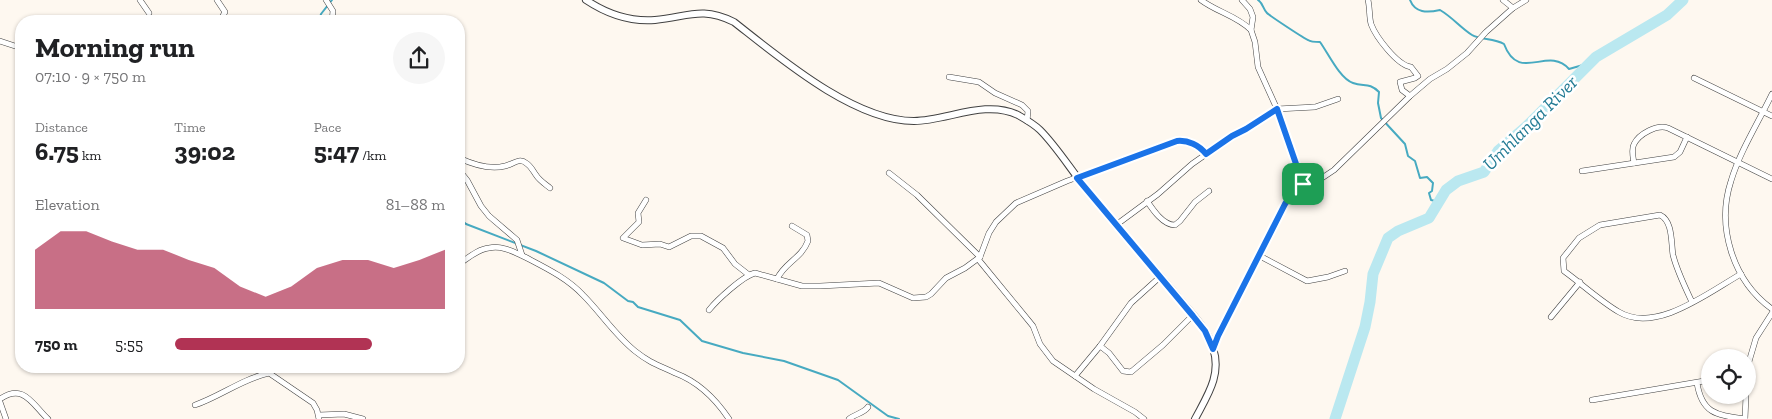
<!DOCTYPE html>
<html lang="en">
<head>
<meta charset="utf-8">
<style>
  body { margin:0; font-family:"Zilla Slab",serif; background:#f6f6f6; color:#202124; height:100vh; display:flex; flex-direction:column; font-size:19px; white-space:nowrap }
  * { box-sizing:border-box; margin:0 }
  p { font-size:16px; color:#757577 }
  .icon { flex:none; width:28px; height:28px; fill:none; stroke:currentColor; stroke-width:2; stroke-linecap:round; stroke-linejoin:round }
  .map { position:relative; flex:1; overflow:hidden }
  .drawer { position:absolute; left:15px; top:15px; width:450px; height:358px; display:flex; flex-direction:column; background:#fff; border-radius:20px; box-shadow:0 1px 4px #0004 }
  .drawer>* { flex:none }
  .fabs { position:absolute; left:1701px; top:349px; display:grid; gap:10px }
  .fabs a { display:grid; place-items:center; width:55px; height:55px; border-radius:50%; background:#fff; box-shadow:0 1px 4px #0004; font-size:25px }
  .pin { position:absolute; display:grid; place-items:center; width:42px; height:42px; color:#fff; margin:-21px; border-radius:10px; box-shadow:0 2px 8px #0006 }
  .round { display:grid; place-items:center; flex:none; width:52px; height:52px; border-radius:26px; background:#f6f6f6 }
  .headline { display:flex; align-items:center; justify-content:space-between; height:85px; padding:0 20px }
  h1 { font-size:28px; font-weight:800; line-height:38px }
  .stats { display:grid; grid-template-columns:repeat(3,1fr); gap:8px; height:85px; padding:5px 20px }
  .stats div { display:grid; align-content:center }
  .stats b { font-size:25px; font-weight:800 }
  .stats small { font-size:14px; font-weight:400 }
  .stats p { font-size:14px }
  .chart { height:140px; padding:10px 20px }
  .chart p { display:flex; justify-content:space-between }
  .chart svg { width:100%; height:90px; margin-top:5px; fill:#b13354; opacity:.7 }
  ul { padding:0 20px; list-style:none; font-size:16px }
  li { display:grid; grid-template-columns:80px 60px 1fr; align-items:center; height:38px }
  li i { height:12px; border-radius:6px; background:#b13354 }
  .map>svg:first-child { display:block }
</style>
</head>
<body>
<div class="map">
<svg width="1772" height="419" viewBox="0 0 1772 419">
  <rect width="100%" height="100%" fill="#fef8f0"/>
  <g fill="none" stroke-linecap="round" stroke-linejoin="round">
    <g stroke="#47aac1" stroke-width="2">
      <path d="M 1258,0 C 1263,3 1263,9 1267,13 C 1270,16 1305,39 1308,40 C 1311,42 1316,42 1320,42 C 1328,53 1340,79 1353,83 C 1364,87 1369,82 1379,92 L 1378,103 L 1381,118 L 1405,144 L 1408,156 L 1415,161 L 1420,178 L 1427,177 L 1433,183 L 1432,191 L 1429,193 L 1431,200 L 1439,202"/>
      <path d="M 1410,0 C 1415,13 1427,13 1440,10 C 1452,17 1461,28 1472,35 C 1480,40 1494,38 1504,44 C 1519,84 1548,45 1569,69 L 1590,63"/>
      <polyline points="319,21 321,14 332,0"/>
      <polyline points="459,218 466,224 536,251 604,283 628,301 633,302 638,307 680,320 702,341 743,353 784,361 838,380 888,416 899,419"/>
    </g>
    <polyline stroke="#bae8f0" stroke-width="11" points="1335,419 1365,327 1370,302 1373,274 1388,238 1398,231 1429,218 1446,190 1458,181 1484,172 1498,151 1526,127 1596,57 1667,15 1683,0"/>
    <defs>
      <g id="minor">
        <polyline points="140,0 149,13"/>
        <polyline points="217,0 225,12 220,21"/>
        <polyline points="326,0 333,11 332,21"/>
        <path d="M 1201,0 C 1217,12 1237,16 1251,30"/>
        <polyline points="1242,0 1250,9 1253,17 1251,30 1255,42 1258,67 1277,109 1303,184"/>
        <path d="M 1368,0 C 1370,8 1369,16 1371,24 C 1376,37 1397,65 1411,67 L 1418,76 L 1415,78 L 1400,82 L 1402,90 L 1410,96"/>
        <polyline points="1503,0 1513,8"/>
        <polyline points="0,41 21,48"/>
        <polyline points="949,77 979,82 995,93 1022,105 1028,111 1027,121"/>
        <polyline points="1694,78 1772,116"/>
        <path d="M 1772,94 C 1758,123 1740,151 1731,181 C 1716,227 1733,281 1772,309"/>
        <path d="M 459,158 C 472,164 490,170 505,166 C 512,165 519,157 526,163 C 531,166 533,171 536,175 C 539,180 545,184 550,188"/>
        <path d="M 1634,163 C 1633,157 1631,149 1634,144 C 1639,134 1657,124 1668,128 L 1772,179"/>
        <polyline points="459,170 467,180 481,206 489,216 517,240 522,255"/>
        <polyline points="1582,171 1674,157 1680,152 1687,137"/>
        <polyline points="889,173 917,195 980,257"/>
        <polyline points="646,200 638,213 639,222 623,238 642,245 660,244 669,247 691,236 701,236 723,248 735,264 749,275"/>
        <path d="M 1147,201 C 1153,210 1163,225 1175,225 L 1180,221 L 1195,202 L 1209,191"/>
        <polyline points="1116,225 1158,194 1192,164 1232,136 1246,129 1277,109 1315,107 1338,99"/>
        <polyline points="1258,255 1307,281 1328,277 1345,271"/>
        <polyline points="978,259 1033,326 1040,344 1053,361 1094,389 1135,412 1144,419"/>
        <path d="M 459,264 C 468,258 478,249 489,248 C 502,245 514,252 525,257 C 546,268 567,278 583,295 C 601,313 615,335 635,351 C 650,363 658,365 675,373 C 699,382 715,398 729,419"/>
        <path d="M 777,279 C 785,262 801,259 808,241 L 807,235 L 792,226"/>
        <path d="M 1692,302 C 1685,287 1677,271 1673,255 C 1671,243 1673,221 1660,215 L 1600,225 L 1579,238 L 1563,258 L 1564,271 C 1582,284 1600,301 1619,312 C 1656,334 1709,292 1741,274"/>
        <path d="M 709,310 C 717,300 743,276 755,273 L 802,286 L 820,286 L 879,283 L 913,298 L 926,297 L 931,294 L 946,278 L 965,268 L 980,257 L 989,233 L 996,222 L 1016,203 L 1067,181 L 1174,142 C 1186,139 1198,144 1206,154"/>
        <polyline points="1551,317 1580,282"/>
        <polyline points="1100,346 1109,353 1123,371 1131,372 1163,345 1193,315"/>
        <polyline points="1213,348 1218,335 1258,255 1285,204 1293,192 1303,184 1311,183 1319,180 1334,170 1410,96 1430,79 1447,69 1467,53 1486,32 1513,8 1526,0"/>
        <polyline points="1748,365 1756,338 1772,313"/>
        <polyline points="245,366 267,372"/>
        <polyline points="264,366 269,373 313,403 317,410 319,419"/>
        <polyline points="1075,376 1100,346 1131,303 1161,276"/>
        <path d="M 1697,383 C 1702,414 1717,415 1745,419"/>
        <path d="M 0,399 C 24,383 32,404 48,419"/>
        <polyline points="1592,400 1710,380"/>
        <polyline points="0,402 6,419"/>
        <path d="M 195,405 C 221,396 242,379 269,373"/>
        <polyline points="319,415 344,414 363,419"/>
        <path d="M 849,419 C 855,414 864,413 868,407"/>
        <polyline points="1745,419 1746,395"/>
      </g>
      <path id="tertiary" d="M 586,0 C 607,14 630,22 655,20 C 688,17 701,6 734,22 C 780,58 854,121 914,121 C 947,121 985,99 1018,115 C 1025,119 1034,124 1040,130 C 1058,148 1072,172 1089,192 C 1117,228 1148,261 1177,296 C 1190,312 1207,328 1213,348 C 1222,375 1207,396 1195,419"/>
    </defs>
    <use href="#minor" stroke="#414141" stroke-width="6"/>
    <use href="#tertiary" stroke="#414141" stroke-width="8"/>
    <use href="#minor" stroke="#fff" stroke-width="5"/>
    <use href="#tertiary" stroke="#fff" stroke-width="6"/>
  </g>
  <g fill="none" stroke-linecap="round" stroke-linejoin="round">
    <defs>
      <path id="route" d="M 1277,109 L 1303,184 L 1293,192 L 1285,204 L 1218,336 L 1213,349 L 1205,331 L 1193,316 L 1077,178 L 1177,141 C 1188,140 1199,145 1206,154 L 1232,136 L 1246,129 Z"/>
    </defs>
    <use href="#route" stroke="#fff" stroke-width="10"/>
    <use href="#route" stroke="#1a73e8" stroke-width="6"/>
  </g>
  <g text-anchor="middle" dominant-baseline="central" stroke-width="5" stroke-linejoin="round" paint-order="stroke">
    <g font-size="19" font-style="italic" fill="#237b94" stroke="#fff">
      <text transform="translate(1530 123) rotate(-45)">Umhlanga River</text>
    </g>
  </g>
</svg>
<div class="fabs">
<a><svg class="icon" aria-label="locate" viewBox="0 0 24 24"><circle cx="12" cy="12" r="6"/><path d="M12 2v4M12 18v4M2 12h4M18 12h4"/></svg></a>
</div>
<div class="pin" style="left:1303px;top:184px;background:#1e9e55"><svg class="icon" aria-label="arrive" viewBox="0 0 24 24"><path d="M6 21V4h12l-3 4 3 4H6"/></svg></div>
<section class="drawer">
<div class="headline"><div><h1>Morning run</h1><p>07:10 · 9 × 750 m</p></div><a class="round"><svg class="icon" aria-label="share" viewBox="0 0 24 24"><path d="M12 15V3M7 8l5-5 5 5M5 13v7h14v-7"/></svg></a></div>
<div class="stats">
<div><p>Distance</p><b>6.75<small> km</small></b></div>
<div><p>Time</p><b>39:02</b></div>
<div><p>Pace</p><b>5:47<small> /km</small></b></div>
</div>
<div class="chart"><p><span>Elevation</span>81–88 m</p>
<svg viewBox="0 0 160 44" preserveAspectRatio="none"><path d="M0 44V15L10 6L20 6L30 11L40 15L50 15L60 20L70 24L80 33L90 38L100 33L110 24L120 20L130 20L140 24L150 20L160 15V44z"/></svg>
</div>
<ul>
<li><b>750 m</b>5:55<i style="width:73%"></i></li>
</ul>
</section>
</div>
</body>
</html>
